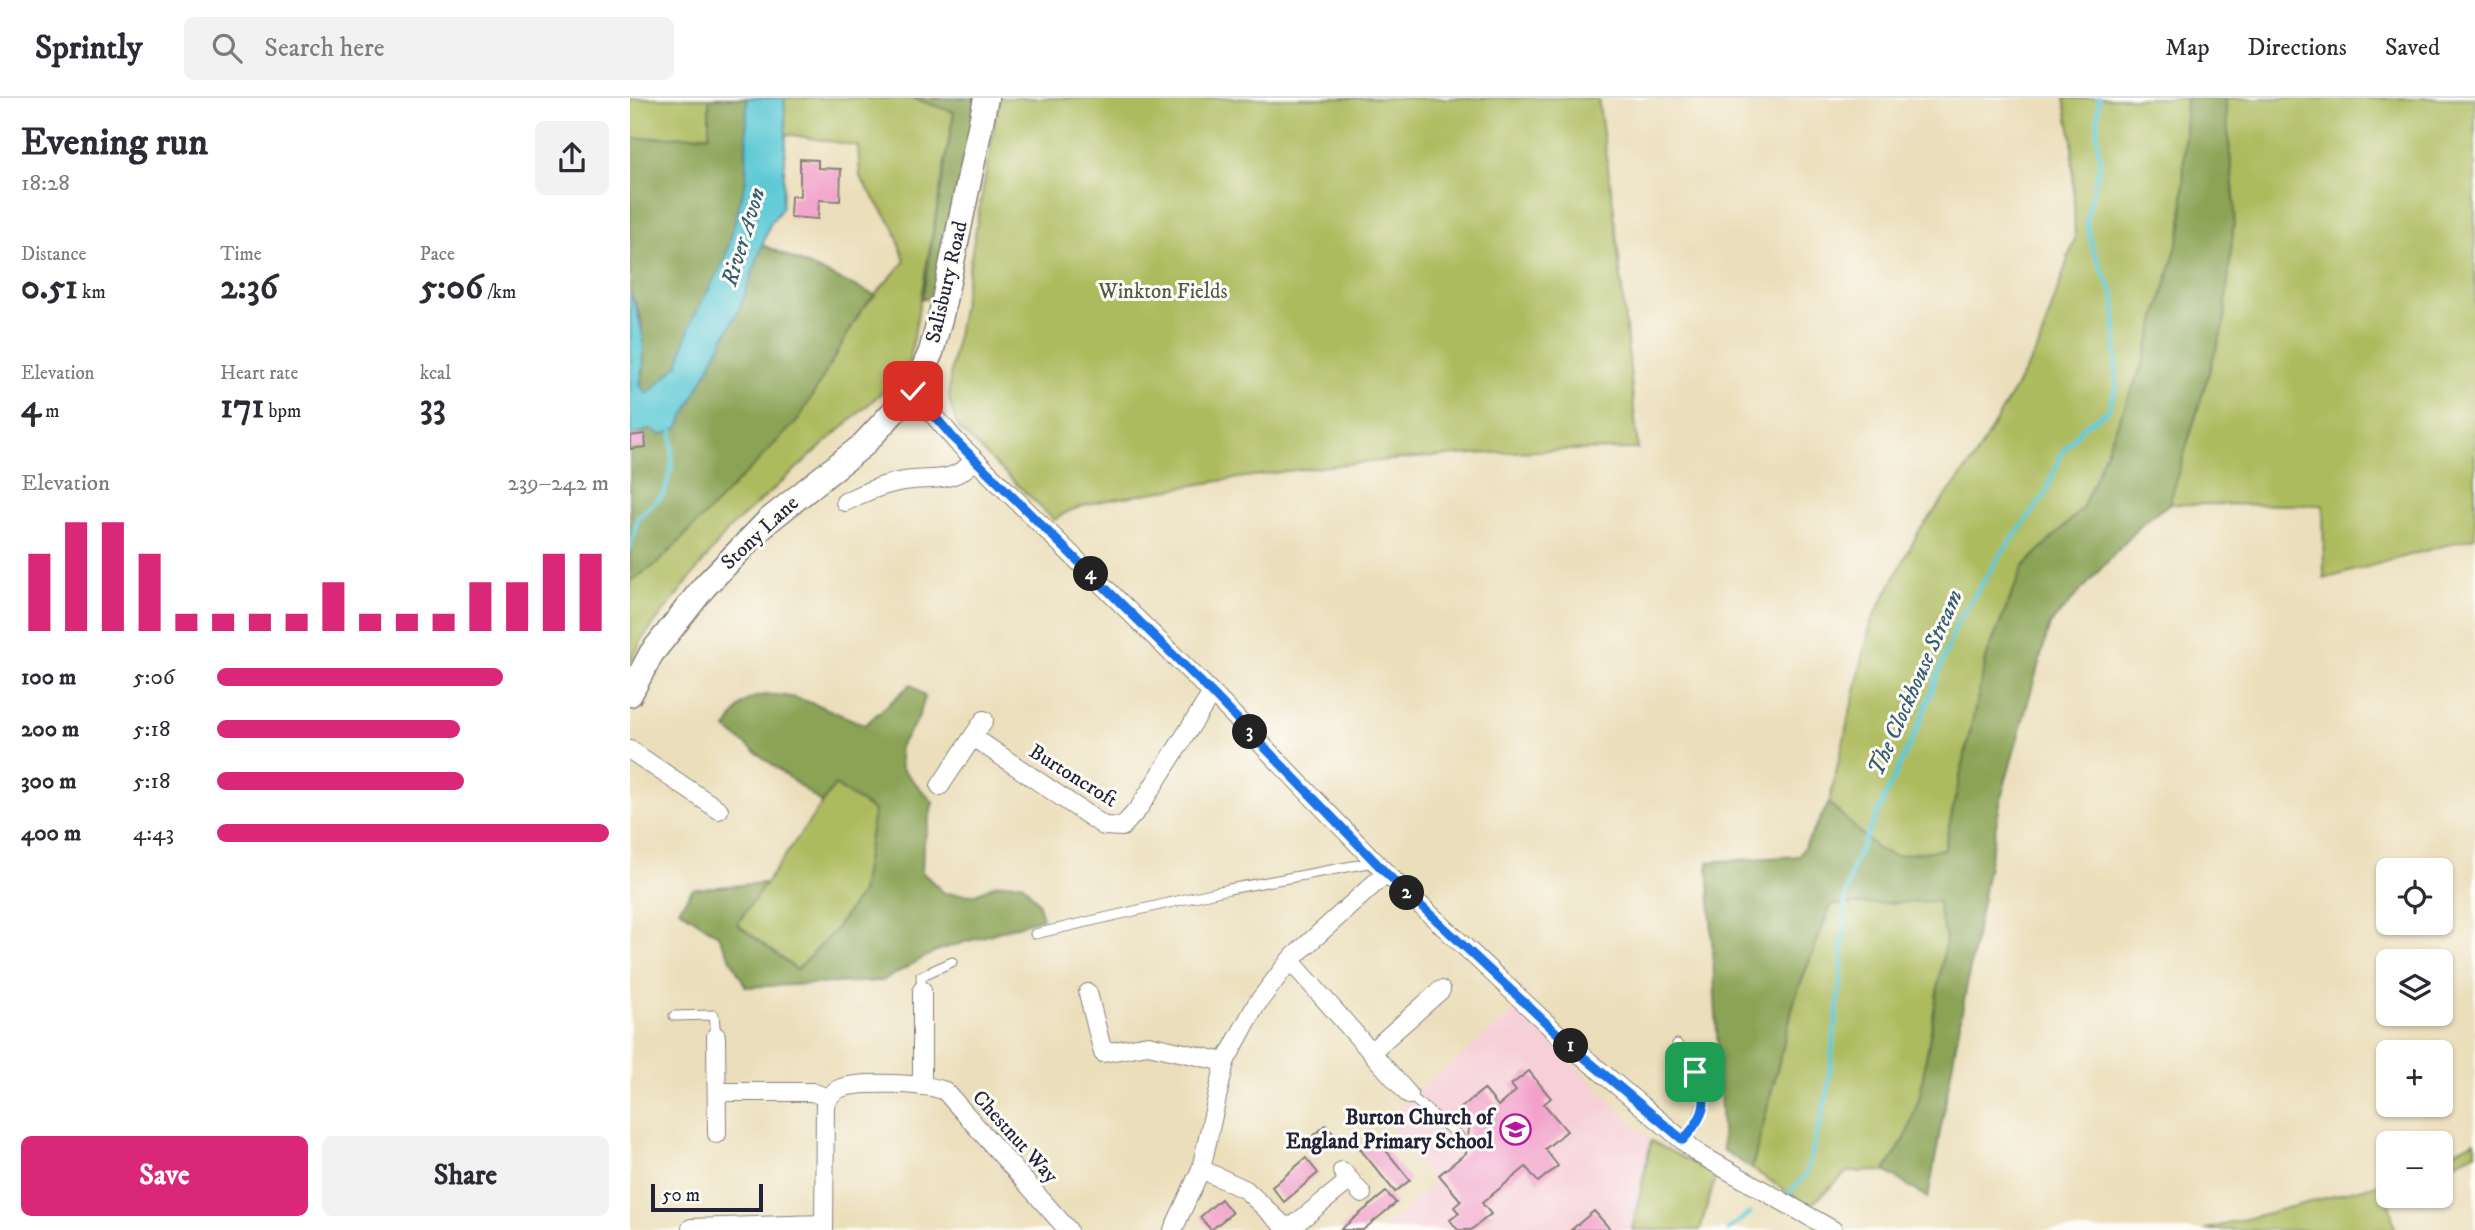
<!DOCTYPE html>
<html lang="en">
<head>
<meta charset="utf-8">
<style>
  body { margin:0; font-family:"IM FELL DW Pica",serif; background:#f2f2f3; color:#2b2b33; height:100vh; display:flex; flex-direction:column; font-size:26px; white-space:nowrap }
  * { box-sizing:border-box; margin:0 }
  p { font-size:23px; color:#7c7c81 }
  .icon { flex:none; width:38px; height:38px; fill:none; stroke:currentColor; stroke-width:2; stroke-linecap:round; stroke-linejoin:round }
  .map { position:relative; flex:1; overflow:hidden }
  .sheet { display:flex; flex-direction:column; background:#fff; width:630px }
  .sheet>* { flex:none }
  .tools { position:absolute; left:1746px; top:760px; display:grid; gap:14px }
  .tools a { display:grid; place-items:center; width:77px; height:77px; border-radius:10px; background:#fff; box-shadow:0 2px 5px #0004; font-size:35px }
  .scale { position:absolute; left:21px; bottom:18px; width:112px; box-sizing:border-box; padding-left:7px; border:4px solid #22223b; border-top:0; font-size:19px; line-height:24px; white-space:nowrap; color:#22223b; -webkit-text-stroke:5px #fdfcf7; paint-order:stroke }
  .pin { position:absolute; display:grid; place-items:center; width:60px; height:60px; color:#fff; margin:-30px; border-radius:14px; box-shadow:0 4px 10px #0006 }
  .km { position:absolute; width:35px; height:35px; margin:-18px; border-radius:50%; background:#222; color:#fff; font-size:19px; line-height:35px; text-align:center }
  .round { display:grid; place-items:center; flex:none; width:74px; height:74px; border-radius:10px; background:#f2f2f3 }
  .head { display:flex; align-items:center; justify-content:space-between; height:119px; padding:0 21px }
  h1 { font-size:38px; font-weight:700; line-height:52px }
  .metrics { display:grid; grid-template-columns:repeat(3,1fr); gap:10px; height:119px; padding:7px 21px }
  .metrics div { display:grid; align-content:center }
  .metrics b { font-size:35px; font-weight:700 }
  .metrics small { font-size:19px; font-weight:400 }
  .metrics p { font-size:19px }
  .chart { height:196px; padding:14px 21px }
  .chart p { display:flex; justify-content:space-between }
  .chart svg { width:100%; height:126px; margin-top:7px; stroke:#db2777; stroke-width:6 }
  .button { display:flex; gap:14px; margin-top:auto; padding:14px 21px }
  .button a { flex:1; height:80px; border-radius:10px; background:#db2777; color:#fff; font-size:28px; font-weight:700; line-height:80px; text-align:center }
  .button a+a { background:#f2f2f3; color:#2b2b33 }
  ul { padding:0 21px; list-style:none; font-size:23px }
  li { display:grid; grid-template-columns:112px 84px 1fr; align-items:center; height:52px }
  li i { height:18px; border-radius:9px; background:#db2777 }
  header { display:flex; align-items:center; gap:42px; box-sizing:border-box; height:98px; padding:0 35px; background:#fff; border-bottom:2px solid #e1e1e2 }
  header strong { font-size:33px }
  nav { display:flex; gap:38px; margin-inline-start:auto; font-size:24px }
  .search { width:490px; height:63px; background:#f2f2f3; display:flex; align-items:center; gap:18px; box-sizing:border-box; padding:0 24px; border-radius:10px; color:#7c7c81; font-size:26px }
  main { display:flex; flex:1; min-height:0 }
  .map>svg:first-child { display:block }
</style>
</head>
<body>
<header>
<strong>Sprintly</strong>
<div class="search"><svg class="icon" aria-label="search" viewBox="0 0 24 24"><circle cx="10" cy="10" r="6"/><path d="M15 15l6 6"/></svg>Search here</div>
<nav><a>Map</a><a>Directions</a><a>Saved</a></nav>
</header>
<main>
<section class="sheet">
<div class="head"><div><h1>Evening run</h1><p>18:28</p></div><a class="round"><svg class="icon" aria-label="share" viewBox="0 0 24 24"><path d="M12 15V3M7 8l5-5 5 5M5 13v7h14v-7"/></svg></a></div>
<div class="metrics">
<div><p>Distance</p><b>0.51<small> km</small></b></div>
<div><p>Time</p><b>2:36</b></div>
<div><p>Pace</p><b>5:06<small> /km</small></b></div>
</div>
<div class="metrics">
<div><p>Elevation</p><b>4<small> m</small></b></div>
<div><p>Heart rate</p><b>171<small> bpm</small></b></div>
<div><p>kcal</p><b>33</b></div>
</div>
<div class="chart"><p><span>Elevation</span>239–242 m</p>
<svg viewBox="0 0 160 44" preserveAspectRatio="none"><path d="M5 44V17M15 44V6M25 44V6M35 44V17M45 44V38M55 44V38M65 44V38M75 44V38M85 44V27M95 44V38M105 44V38M115 44V38M125 44V27M135 44V27M145 44V17M155 44V17"/></svg>
</div>
<ul>
<li><b>100 m</b>5:06<i style="width:73%"></i></li>
<li><b>200 m</b>5:18<i style="width:62%"></i></li>
<li><b>300 m</b>5:18<i style="width:63%"></i></li>
<li><b>400 m</b>4:43<i style="width:100%"></i></li>
</ul>
<div class="button"><a>Save</a><a>Share</a></div>
</section>
<div class="map">
<svg width="1845" height="1132" viewBox="0 0 1845 1132">
  <rect width="100%" height="100%" fill="#fdfcf7"/>
  <filter id="ink" filterUnits="userSpaceOnUse"><feTurbulence type="fractalNoise" baseFrequency=".0143" numOctaves="2"/><feDisplacementMap in="SourceGraphic" scale="14" xChannelSelector="R" yChannelSelector="G"/><feConvolveMatrix kernelMatrix="1 2 1 2 8 2 1 2 1" color-interpolation-filters="sRGB"/></filter>
  <filter id="wash" filterUnits="userSpaceOnUse"><feTurbulence type="fractalNoise" baseFrequency=".00686" numOctaves="4" result="noise"/><feDisplacementMap in="SourceGraphic" scale="28" xChannelSelector="R" yChannelSelector="G"/><feGaussianBlur stdDeviation="1.57" result="paint"/><feColorMatrix in="noise" values="0 0 0 0 0 0 0 0 0 0 0 0 0 0 0 0 0 1.4 0 .05"/><feComposite in="paint" operator="in"/></filter>
  <g filter="url(#wash)">
    <rect width="100%" height="100%" fill="#ebdeba"/>
    <polygon fill="#f6cfd8" points="887,912 1021,1043 1002,1132 752,1132 804,1086 754,1021"/>
    <g fill="#adbb5e" stroke="#686e4c" stroke-width="2">
      <polygon points="0,0 79,0 80,37 0,41"/>
      <polygon points="154,0 282,0 324,14 278,271 100,430 13,540 0,565 0,483 27,466 168,321 232,211 275,163 264,130 230,79 228,48 156,36"/>
      <path d="M 369,0 L 968,0 L 984,112 L 1008,351 C 846,352 684,364 525,394 C 492,401 451,402 424,422 L 328,330 L 319,301 L 320,278 Z"/>
      <polygon points="1434,0 1556,0 1552,129 1514,263 1452,411 1393,469 1357,557 1314,752 1265,758 1248,752 1199,705 1241,524 1289,433 1344,361 1408,250 1445,140 1442,41"/>
      <polygon points="1595,0 1845,0 1845,439 1694,481 1693,407 1539,406 1594,225 1605,111"/>
      <polygon points="205,687 244,713 231,795 205,832 167,872 107,826"/>
      <polygon points="1308,803 1316,841 1290,997 1276,1039 1255,1073 1217,1074 1180,1108 1122,1071 1165,900 1201,807"/>
      <polygon points="1021,1043 1086,1077 1070,1132 1002,1132"/>
      <polygon points="1845,1043 1845,1055 1811,1072 1811,1060"/>
      <polygon points="1759,1083 1759,1097 1763,1097 1758,1100 1765,1132 1574,1132"/>
    </g>
    <g fill="#8aa355" stroke="#566248" stroke-width="2">
      <polygon points="79,0 117,0 116,82 103,134 245,197 232,211 169,321 27,466 0,483 0,338 21,331 10,287 14,273 11,220 0,194 0,41 79,37"/>
      <polygon points="282,0 348,0 304,201 292,201 324,14"/>
      <polygon points="1556,0 1595,0 1605,111 1594,225 1539,406 1514,424 1420,526 1371,700 1298,1100 1255,1073 1276,1039 1290,997 1316,841 1307,803 1201,807 1165,900 1122,1071 1093,1052 1078,764 1169,758 1199,705 1248,752 1265,758 1314,751 1357,557 1393,469 1452,411 1514,263 1552,129"/>
      <path d="M 281,586 L 295,599 L 288,621 L 269,649 L 271,670 L 303,704 L 293,749 L 292,774 L 314,795 L 344,797 L 367,786 L 392,785 L 408,804 L 413,820 L 306,853 L 252,883 L 116,889 L 88,837 L 49,811 L 63,791 L 136,785 L 107,826 L 167,872 L 205,832 L 231,795 L 244,713 L 205,687 L 192,705 L 96,631 C 102,623 107,609 115,604 C 146,582 204,615 235,627 Z"/>
    </g>
    <path fill="#5dc9d5" stroke="#407688" stroke-width="2" d="M 117,0 L 154,0 L 156,36 L 152,110 L 140,126 L 110,209 L 48,330 L 32,337 L 21,331 L 0,338 L 0,194 C 13,225 18,253 10,287 L 17,296 L 48,267 L 61,224 L 95,161 L 116,82 Z"/>
    <g fill="none" stroke-linecap="round" stroke-linejoin="round">
      <g stroke="#5dc9d5" stroke-width="4.5">
        <polyline points="0,450 8,419 34,396 42,368 42,329"/>
        <polyline points="1159,1095 1176,1077 1197,997 1211,880 1215,802 1223,767 1289,627 1328,523 1371,456 1415,397 1432,354 1454,328 1478,313 1486,290 1485,200 1463,152 1456,123 1470,65 1467,35 1469,0"/>
        <polyline points="1098,1132 1120,1115"/>
      </g>
    </g>
    <g id="blocks">
      <g fill="#f2a1cb">
        <polygon points="170,61 188,62 188,70 211,71 210,103 189,102 188,121 160,119 161,98 170,98"/>
        <polygon points="15,336 16,349 0,351 0,338"/>
        <polygon points="899,973 921,1000 914,1006 937,1033 915,1051 928,1068 908,1084 896,1069 852,1105 861,1116 841,1132 828,1132 820,1122 829,1115 824,1109 831,1103 809,1077 836,1055 839,1030 826,1014 854,991 868,1008 886,993 881,987"/>
        <polygon points="696,1027 707,1040 686,1059 674,1046"/>
        <polygon points="745,1039 780,1082 765,1094 730,1051"/>
        <polygon points="676,1060 688,1075 654,1104 642,1089"/>
        <polygon points="756,1094 766,1105 733,1132 710,1132"/>
        <polygon points="591,1101 602,1115 581,1132 570,1119"/>
        <polygon points="964,1113 981,1132 941,1132"/>
      </g>
    </g>
  </g>
  <g filter="url(#ink)">
    <use href="#blocks" fill-opacity="0" stroke="#86807a" stroke-width="2"/>
    <g fill="none" stroke-linecap="round" stroke-linejoin="round">
      <defs>
        <g id="service">
          <polyline points="405,836 599,791 744,764"/>
          <polyline points="292,892 291,878 322,864"/>
          <polyline points="44,918 84,917 86,938"/>
          <polyline points="1047,946 1075,998 1066,1028 1053,1042"/>
          <polyline points="779,997 829,1038"/>
        </g>
        <g id="minor">
          <polyline points="283,293 325,342 582,595 756,775 944,951 1069,1056 1203,1132"/>
          <path d="M 215,404 C 232,395 249,388 268,384 C 300,377 319,389 345,362"/>
          <polyline points="343,639 474,728 492,729 509,710 582,595"/>
          <polyline points="0,652 89,712"/>
          <polyline points="310,688 354,622"/>
          <polyline points="660,862 779,997"/>
          <polyline points="292,892 292,988"/>
          <polyline points="458,895 473,955 518,947 595,964"/>
          <polyline points="86,938 87,1036"/>
          <polyline points="742,953 811,892"/>
          <polyline points="87,994 182,994 198,1000"/>
          <polyline points="571,1071 616,1092 653,1127 663,1128 720,1082"/>
          <polyline points="712,1073 732,1096"/>
          <polyline points="61,1130 194,1126"/>
          <path d="M 194,1132 L 195,1005 C 199,999 204,992 211,990 C 230,983 296,985 315,993 L 438,1132"/>
          <polyline points="543,1132 571,1071 595,964 626,907 660,862 756,775"/>
        </g>
        <polyline id="secondary" points="0,596 21,556 74,489 138,423 232,348 283,293 301,254 311,217 356,0"/>
      </defs>
      <use href="#service" stroke="#86807a" stroke-width="11"/>
      <use href="#minor" stroke="#86807a" stroke-width="20"/>
      <use href="#secondary" stroke="#86807a" stroke-width="27"/>
      <use href="#service" stroke="#fff" stroke-width="9"/>
      <use href="#minor" stroke="#fff" stroke-width="18"/>
      <use href="#secondary" stroke="#fff" stroke-width="24"/>
    </g>
  </g>
  <g fill="none" stroke-linecap="round" stroke-linejoin="round" filter="url(#ink)">
    <defs>
      <path id="route" d="M 283,293 L 325,342 L 582,595 L 756,775 L 944,951 L 1053,1042 C 1075,1018 1081,1003 1065,974"/>
    </defs>
    <use href="#route" stroke="#fff" stroke-width="14"/>
    <use href="#route" stroke="#1a73e8" stroke-width="9"/>
  </g>
  <defs>
    <symbol id="school-ring" viewBox="-11 -11 22 22"><circle r="9.5" fill="#fdfcf7" stroke="#b5179e" stroke-width="1.5"/><path d="M0-5L7-2L0 1L-7-2ZM-4 1L0 2.5L4 1V4Q0 6-4 4Z" fill="#b5179e"/></symbol>
  </defs>
  <g fill-rule="evenodd">
    <use href="#school-ring" x="868" y="1014" width="35" height="35"/>
  </g>
  <g text-anchor="middle" dominant-baseline="central" stroke-width="6" stroke-linejoin="round" paint-order="stroke">
    <g font-size="21" fill="#22223b" stroke="#fdfcf7">
      <text transform="translate(317 184) rotate(-77)">Salisbury Road</text>
      <text transform="translate(130 435) rotate(-43)">Stony Lane</text>
      <text transform="translate(443 678) rotate(32)">Burtoncroft</text>
      <text transform="translate(385 1039) rotate(48)">Chestnut Way</text>
    </g>
    <g font-size="21" fill="#535847" stroke="#fdfcf7">
      <text x="533" y="194">Winkton Fields</text>
    </g>
    <g font-size="21" font-weight="bold" fill="#22223b" stroke="#fdfcf7" text-anchor="end">
      <text x="863" y="1020">Burton Church of<tspan x="863" dy="24">England Primary School</tspan></text>
    </g>
    <g font-size="23" font-style="italic" fill="#375c71" stroke="#fdfcf7">
      <text transform="translate(114 139) rotate(-73)">River Avon</text>
      <text transform="translate(1286 585) rotate(-66)">The Clockhouse Stream</text>
    </g>
  </g>
</svg>
<div class="tools">
<a><svg class="icon" aria-label="locate" viewBox="0 0 24 24"><circle cx="12" cy="12" r="6"/><path d="M12 2v4M12 18v4M2 12h4M18 12h4"/></svg></a>
<a><svg class="icon" aria-label="layers" viewBox="0 0 24 24"><path d="M12 4l9 5-9 5-9-5zM3 14l9 5 9-5"/></svg></a>
<a>+</a>
<a>−</a>
</div>
<div class="scale">50 m</div>
<div class="pin" style="left:1065px;top:974px;background:#1e9e55"><svg class="icon" aria-label="arrive" viewBox="0 0 24 24"><path d="M6 21V4h12l-3 4 3 4H6"/></svg></div>
<div class="pin" style="left:283px;top:293px;background:#d93025"><svg class="icon" aria-label="check" viewBox="0 0 24 24"><path d="M5 12l5 5 9-10"/></svg></div>
<b class="km" style="left:941px;top:948px">1</b>
<b class="km" style="left:777px;top:795px">2</b>
<b class="km" style="left:620px;top:634px">3</b>
<b class="km" style="left:461px;top:476px">4</b>
</div>
</main>
</body>
</html>
